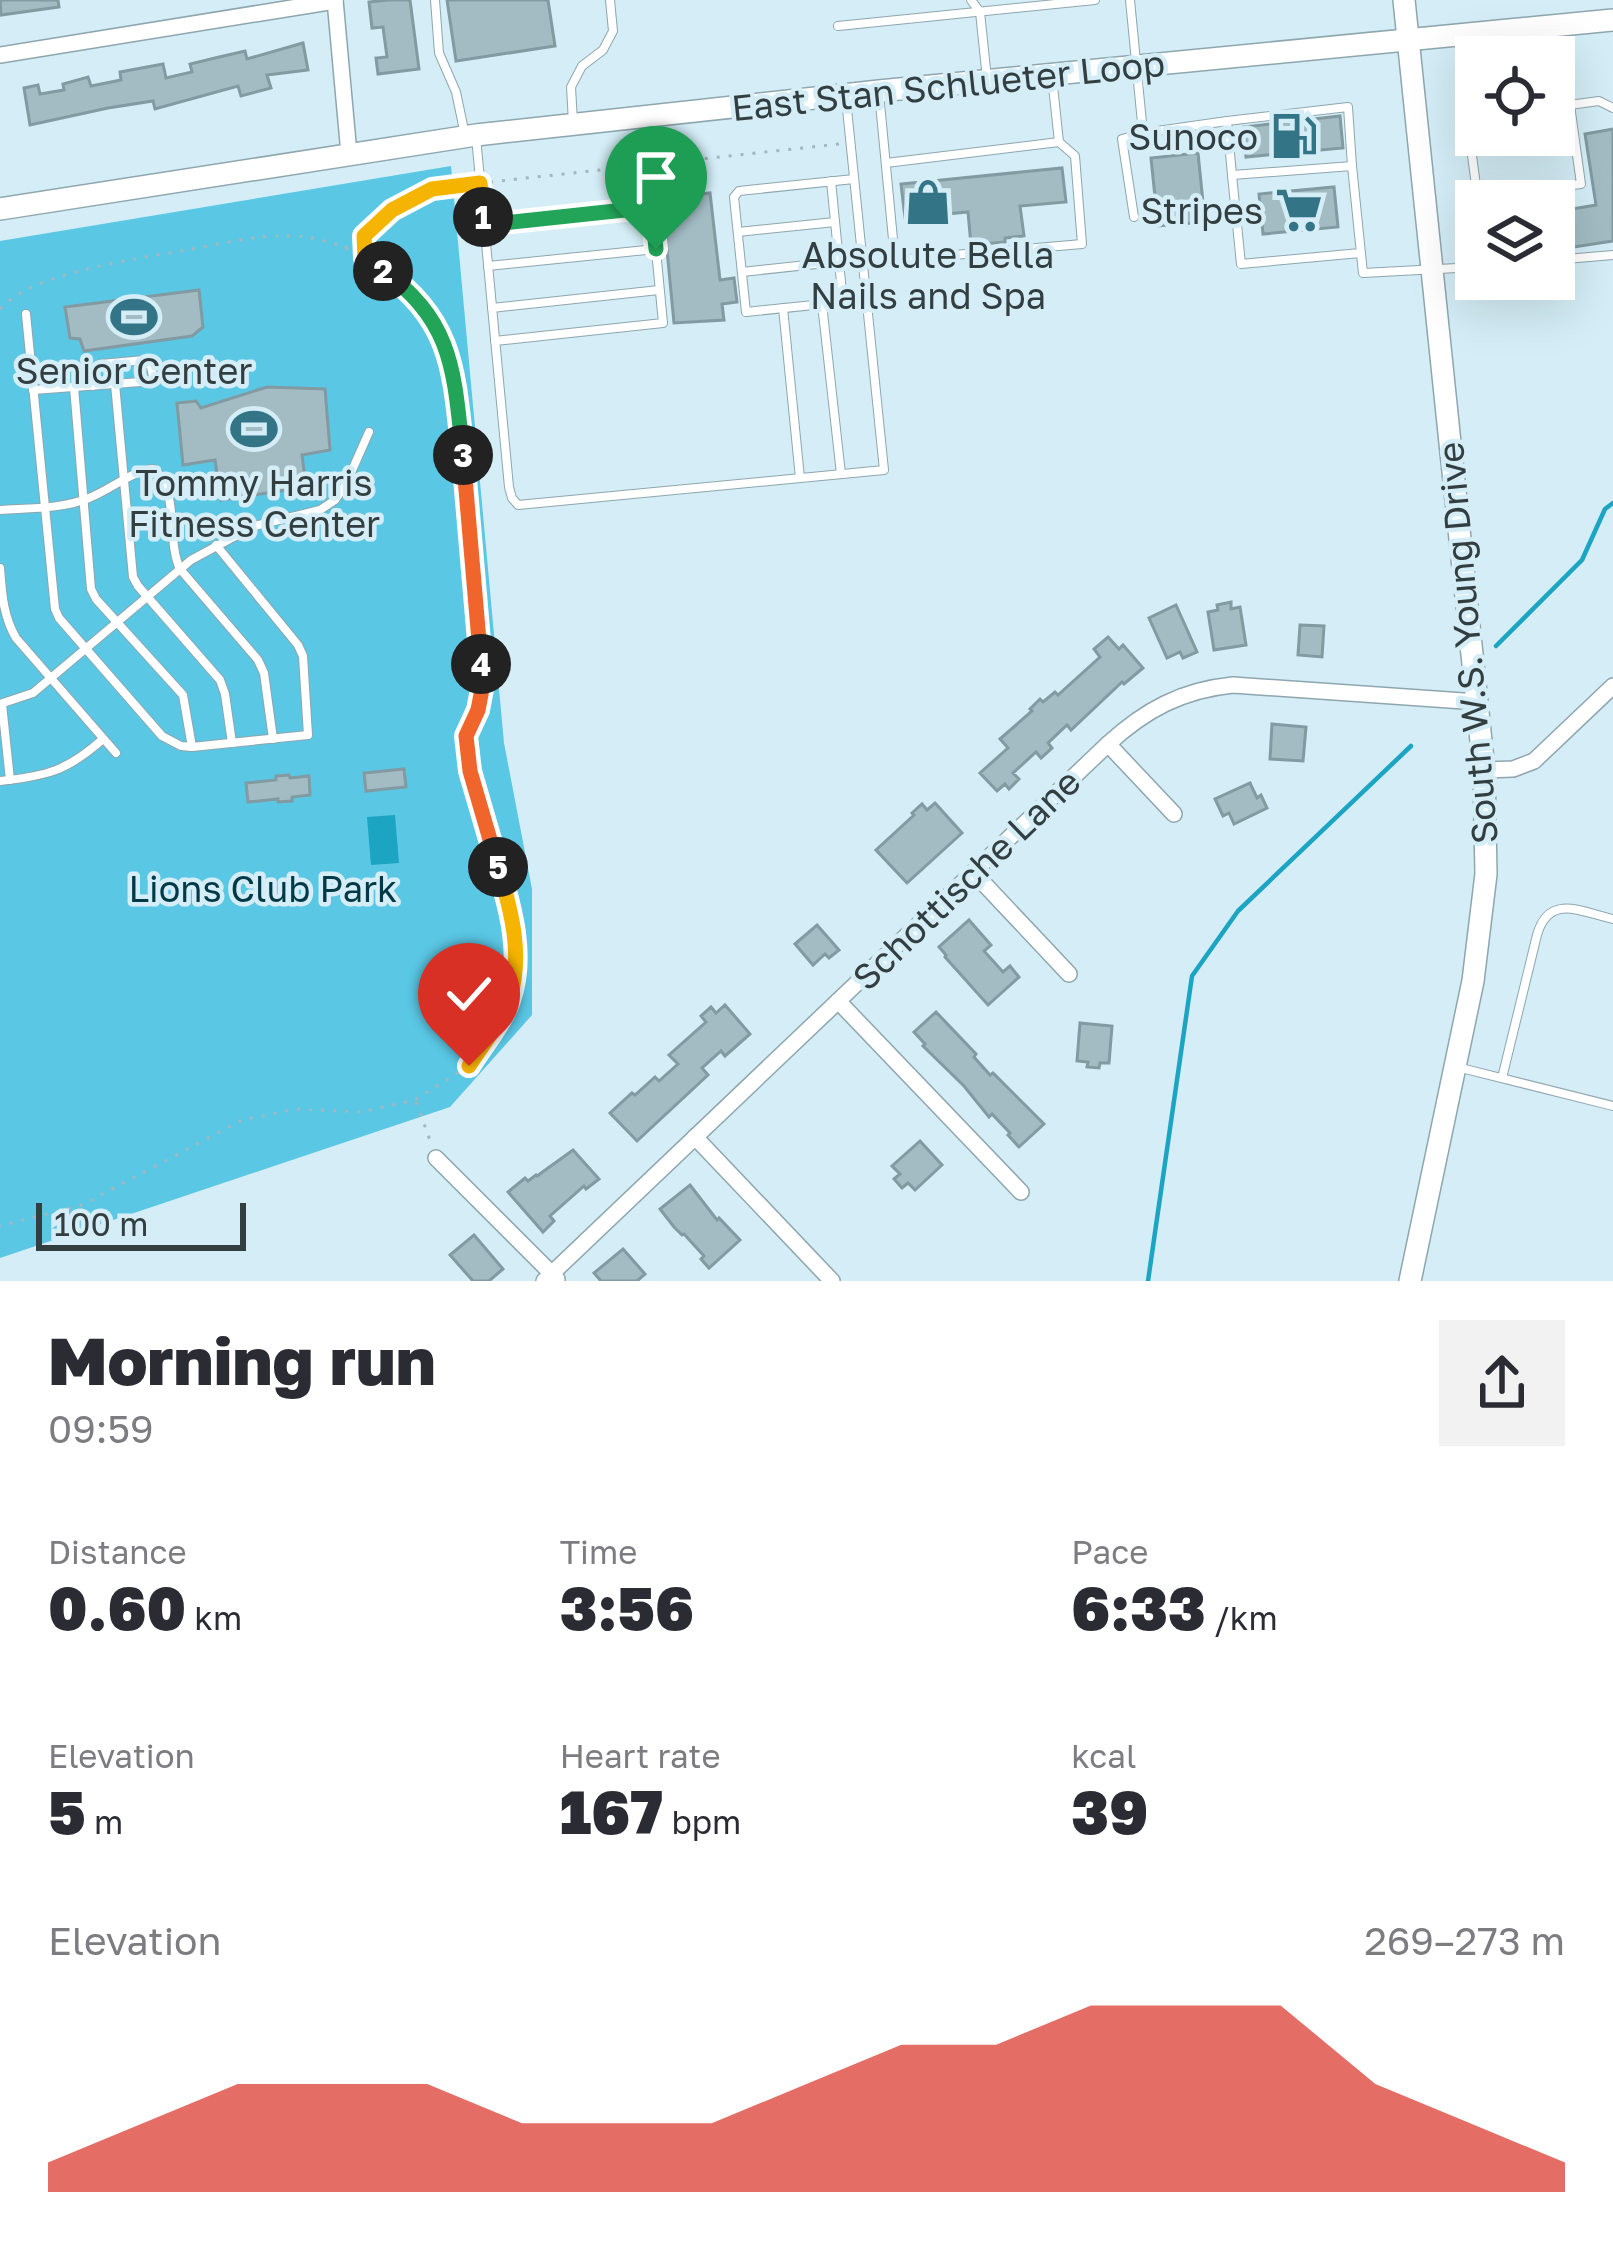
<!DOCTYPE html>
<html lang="en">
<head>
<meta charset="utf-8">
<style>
  body { margin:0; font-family:"Golos Text",sans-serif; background:#f2f2f3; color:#2b2b33; height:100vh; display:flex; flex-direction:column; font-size:45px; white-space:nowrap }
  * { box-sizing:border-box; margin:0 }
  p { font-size:39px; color:#7c7c81 }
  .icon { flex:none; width:66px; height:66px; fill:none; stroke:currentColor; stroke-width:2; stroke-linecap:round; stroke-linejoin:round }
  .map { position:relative; height:1281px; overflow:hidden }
  .details { display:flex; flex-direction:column; background:#fff; flex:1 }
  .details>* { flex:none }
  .tools { position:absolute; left:1455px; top:36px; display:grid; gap:24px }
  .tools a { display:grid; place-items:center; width:120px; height:120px; border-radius:0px; background:#fff; box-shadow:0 12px 48px #0002; font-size:60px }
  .scale { position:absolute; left:36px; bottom:30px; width:210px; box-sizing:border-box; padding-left:12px; border:6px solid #333e41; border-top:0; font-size:33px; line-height:42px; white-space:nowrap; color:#333e41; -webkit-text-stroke:9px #d4edf6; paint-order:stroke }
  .pin { position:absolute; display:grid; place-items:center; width:102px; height:102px; color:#fff; margin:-123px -51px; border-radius:50% 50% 50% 0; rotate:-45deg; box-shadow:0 0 12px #0007 }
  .pin .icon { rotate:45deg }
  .km { position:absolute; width:60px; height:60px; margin:-30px; border-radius:50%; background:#222; color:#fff; font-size:33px; line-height:60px; text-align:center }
  .round { display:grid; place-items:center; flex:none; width:126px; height:126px; border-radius:0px; background:#f2f2f3 }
  .overview { display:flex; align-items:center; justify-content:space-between; height:204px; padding:0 48px }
  h1 { font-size:66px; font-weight:800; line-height:90px }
  .figures { display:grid; grid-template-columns:repeat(3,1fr); gap:18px; height:204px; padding:12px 48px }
  .figures div { display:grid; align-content:center }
  .figures b { font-size:60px; font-weight:800 }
  .figures small { font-size:33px; font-weight:400 }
  .figures p { font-size:33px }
  .chart { height:336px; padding:24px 48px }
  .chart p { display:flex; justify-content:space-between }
  .chart svg { width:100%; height:216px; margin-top:12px; fill:#d93025; opacity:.7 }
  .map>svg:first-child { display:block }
</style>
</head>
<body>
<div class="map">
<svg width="1613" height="1281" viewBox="0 0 1613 1281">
  <rect width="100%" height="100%" fill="#d4edf6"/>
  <polygon fill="#5ac7e5" points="451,166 504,743 532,889 532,1015 450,1107 0,1258 0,241"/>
  <polygon fill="#1ca4c3" points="395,815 399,863 371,865 367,817"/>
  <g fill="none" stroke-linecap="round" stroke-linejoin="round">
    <g stroke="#1ca4c3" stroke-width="4.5">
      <polyline points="1496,646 1582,560 1605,509 1613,503"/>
      <polyline points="1148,1281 1192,976 1238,911 1411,746"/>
    </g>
  </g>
  <g fill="#a3bcc4" stroke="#829aa1" stroke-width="3">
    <polygon points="0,0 58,0 59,7 1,15"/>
    <polygon points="388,0 410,0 419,69 378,74 376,58 387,57 383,27 372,28 369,2"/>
    <polygon points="447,0 548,0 555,46 456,61"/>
    <polygon points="303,43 308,70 267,75 271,88 241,96 238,86 155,109 153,101 108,108 30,125 24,88 38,85 40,94 64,90 63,84 88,77 91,86 121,80 120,72 163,64 166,78 192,72 190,64 215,58 245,51 247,59"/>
    <polygon points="1340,116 1343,148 1246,157 1244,127"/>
    <polygon points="1613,129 1613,241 1554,250 1554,212 1596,205 1585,134"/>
    <polygon points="1198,153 1205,222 1158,226 1151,158"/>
    <polygon points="1062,168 1066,202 1020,206 1024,236 1005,238 1005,242 971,245 968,212 905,218 901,184"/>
    <polygon points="1334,187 1338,227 1263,234 1259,194"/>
    <polygon points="710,193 720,280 734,278 737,302 722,304 724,320 674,323 662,198"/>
    <polygon points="199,290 203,327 192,336 84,351 80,339 70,338 65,307"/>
    <polygon points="267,387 325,389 330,450 302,455 306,487 221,500 215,460 183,465 177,403 196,401 201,408"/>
    <polygon points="1231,602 1231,609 1240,607 1246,645 1214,650 1208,612 1218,610 1217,605"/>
    <polygon points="1176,605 1197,652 1183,658 1180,652 1167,658 1149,618"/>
    <polygon points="1300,625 1324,626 1322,657 1298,655"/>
    <polygon points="1108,637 1119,649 1123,645 1143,668 1124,684 1122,682 1071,730 1067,725 1048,743 1052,748 1041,758 1036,752 1013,773 1019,779 1009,789 1005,784 997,791 980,773 1008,748 1000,739 1032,711 1030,709 1040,699 1043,702 1055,692 1058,695 1100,657 1094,649"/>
    <polygon points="1272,724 1306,727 1303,761 1270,759"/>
    <polygon points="404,769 406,787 366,791 364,773"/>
    <polygon points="289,775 290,778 309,776 310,795 292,797 292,801 278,802 278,799 248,802 246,783 276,780 276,776"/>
    <polygon points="1250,783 1257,798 1261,795 1267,808 1234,824 1229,813 1223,816 1215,799"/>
    <polygon points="935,803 962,833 907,883 876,850 914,815 912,813 922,804 927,810"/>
    <polygon points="969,920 991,945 984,951 1003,972 1010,966 1019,977 988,1005 945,957 946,955 939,947"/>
    <polygon points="817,925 839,950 829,958 825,954 813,965 795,944"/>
    <polygon points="725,1005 750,1034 725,1056 721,1051 702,1068 708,1075 637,1141 610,1113 632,1093 635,1095 655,1077 659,1081 678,1064 669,1055 706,1022 701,1016 711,1007 716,1013"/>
    <polygon points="936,1012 976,1054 974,1057 990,1075 993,1073 1044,1124 1019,1147 1008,1135 1010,1133 992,1114 989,1117 964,1086 923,1046 925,1044 914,1032"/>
    <polygon points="1080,1023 1112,1026 1109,1063 1100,1063 1099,1068 1087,1067 1088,1062 1077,1061"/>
    <polygon points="920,1141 942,1165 915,1190 908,1183 902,1188 894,1179 900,1174 892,1166"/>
    <polygon points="573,1150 599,1179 586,1189 584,1186 550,1216 554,1221 543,1232 508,1192 525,1178 528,1181 536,1175 537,1176"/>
    <polygon points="690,1185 717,1220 719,1218 740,1240 709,1268 701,1259 704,1256 684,1234 682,1235 674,1227 660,1209"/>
    <polygon points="474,1235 503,1269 489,1281 473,1281 450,1255"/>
    <polygon points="623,1249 645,1274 637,1281 601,1281 594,1273"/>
  </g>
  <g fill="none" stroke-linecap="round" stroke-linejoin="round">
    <defs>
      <g id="service">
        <polyline points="435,0 439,53 456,92 465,135"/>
        <polyline points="971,0 980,12 987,79"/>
        <polyline points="1130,0 1143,133 1227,121"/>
        <polyline points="838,26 1095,0"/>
        <polyline points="879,93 895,260 1082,244 1075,156 1059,142 1052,77"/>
        <polyline points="1554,107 1599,101 1613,108"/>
        <polyline points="1476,116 1467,117 1478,201"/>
        <polyline points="573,122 571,87 582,66 603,50 613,31 610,0"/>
        <polyline points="476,137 509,487 512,498 518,505 884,470 846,99"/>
        <polyline points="886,163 1059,142"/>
        <polyline points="1232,175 1227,121 1348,107 1352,166"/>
        <polyline points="831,181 843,302 746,312 734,197 739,191 854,179"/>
        <polyline points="1477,197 1581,184 1570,105"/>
        <polyline points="1134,217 1122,139 1143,133"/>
        <polyline points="484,225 634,210 653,219 663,323 495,341"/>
        <polyline points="738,232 835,222"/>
        <polyline points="1360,253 1241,264 1232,175 1352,166 1363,273 1476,267"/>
        <polyline points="1554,260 1613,255"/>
        <polyline points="488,266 656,249"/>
        <polyline points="742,272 863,259"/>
        <polyline points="822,304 841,474"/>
        <polyline points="492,308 659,290"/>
        <polyline points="783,308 800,478"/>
        <polyline points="26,314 55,609 59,618 162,736 181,746 192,747 308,735 303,656 298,645 216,545"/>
        <polyline points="115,384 133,577 138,586 220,680 225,694 232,743"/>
        <polyline points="74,387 91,589 96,599 183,695 192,747"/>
        <polyline points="33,390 154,381 151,367 145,360 101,364 92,369 93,386"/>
        <path d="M 0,510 C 29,508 62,509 89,498 C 112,489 129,472 153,469 C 180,488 166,540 180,569 L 258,660 L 264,673 L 273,739"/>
        <path d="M 0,568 C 2,593 3,616 16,638 L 116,753"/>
        <polyline points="0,704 33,693 191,560 254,526 320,510 335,500 346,484 369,432"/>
        <polyline points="2,704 10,780"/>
        <path d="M 0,781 C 47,776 67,771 103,739"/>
        <polyline points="1457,1067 1613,1106"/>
        <path d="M 1502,1078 L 1537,935 C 1549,893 1581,912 1613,919"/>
      </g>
      <g id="minor">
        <polyline points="335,0 349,154"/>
        <polyline points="0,55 335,1"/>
        <polyline points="1108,744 1174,814"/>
        <polyline points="1484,770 1513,769 1534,761 1613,686"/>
        <polyline points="973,872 1069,974"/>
        <polyline points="838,1001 1021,1192"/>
        <polyline points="695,1137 832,1281"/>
        <polyline points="436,1158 557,1279"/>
        <path d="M 544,1281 L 1108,744 C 1145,710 1182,690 1233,685 L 1478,702"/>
      </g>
      <g id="secondary">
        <polyline points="1404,0 1484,770 1486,874 1473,981 1410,1281"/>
        <polyline points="0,209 476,135 879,91 1613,20"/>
      </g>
    </defs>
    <use href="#service" stroke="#8ea6ae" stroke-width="10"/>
    <use href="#minor" stroke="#8ea6ae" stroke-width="18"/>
    <use href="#secondary" stroke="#8ea6ae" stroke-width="24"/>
    <g stroke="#a2b7be" stroke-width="3" stroke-dasharray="3 9" stroke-linecap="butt">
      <polyline points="490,182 839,144"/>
      <polyline points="345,248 362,237"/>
      <path d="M 365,256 L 364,236 C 400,202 419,191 469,185"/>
      <path d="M 0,309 C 29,274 135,259 180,251 C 224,244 273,229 317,239 C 377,253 437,303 453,364 C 460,390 459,420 462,446 C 471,525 477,605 483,684 L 478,710 L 467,736 L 470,771 L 513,918 L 515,964 L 509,1002 L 469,1066 L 415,1100 L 361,1112 L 297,1109 L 242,1120 L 82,1205 L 0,1226"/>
      <polyline points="416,1102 431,1143"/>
    </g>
    <use href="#service" stroke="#fff" stroke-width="8"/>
    <use href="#minor" stroke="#fff" stroke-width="15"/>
    <use href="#secondary" stroke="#fff" stroke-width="21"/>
  </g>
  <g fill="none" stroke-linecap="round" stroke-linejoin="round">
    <defs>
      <polyline id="split-1" points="483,217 484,225 634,209 653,219 656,249"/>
      <polyline id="split-2" points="383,271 365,258 364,236 392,210 432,189 480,183 483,217"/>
      <path id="split-3" d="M 383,271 C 455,321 454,376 463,455"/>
      <polyline id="split-4" points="463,455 481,664"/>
      <polyline id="split-5" points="481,664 483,684 478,710 466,736 470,771 498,867"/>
      <path id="split-6" d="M 469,1066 C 481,1047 502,1021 509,1000 C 524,957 511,909 498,867"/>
    </defs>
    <use href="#split-1" stroke="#fff" stroke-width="24"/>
    <use href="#split-2" stroke="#fff" stroke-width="24"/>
    <use href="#split-3" stroke="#fff" stroke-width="24"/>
    <use href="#split-4" stroke="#fff" stroke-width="24"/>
    <use href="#split-5" stroke="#fff" stroke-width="24"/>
    <use href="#split-6" stroke="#fff" stroke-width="24"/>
    <use href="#split-1" stroke="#22a559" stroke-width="15"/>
    <use href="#split-2" stroke="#f5b400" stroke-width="15"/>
    <use href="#split-3" stroke="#22a559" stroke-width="15"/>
    <use href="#split-4" stroke="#f0652b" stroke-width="15"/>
    <use href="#split-5" stroke="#f0652b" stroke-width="15"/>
    <use href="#split-6" stroke="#f5b400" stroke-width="15"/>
  </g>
  <defs>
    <symbol id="fuel-bare" viewBox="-9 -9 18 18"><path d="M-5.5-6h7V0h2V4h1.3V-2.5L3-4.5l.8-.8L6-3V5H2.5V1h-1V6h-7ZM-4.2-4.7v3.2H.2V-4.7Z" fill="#337587" stroke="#d4edf6" stroke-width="2.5" paint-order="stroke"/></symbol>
    <symbol id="shop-bare" viewBox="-9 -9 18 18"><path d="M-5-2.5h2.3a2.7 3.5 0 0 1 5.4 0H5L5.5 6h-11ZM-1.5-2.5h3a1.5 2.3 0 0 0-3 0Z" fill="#337587" stroke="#d4edf6" stroke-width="2.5" paint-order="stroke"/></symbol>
    <symbol id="supermarket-bare" viewBox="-9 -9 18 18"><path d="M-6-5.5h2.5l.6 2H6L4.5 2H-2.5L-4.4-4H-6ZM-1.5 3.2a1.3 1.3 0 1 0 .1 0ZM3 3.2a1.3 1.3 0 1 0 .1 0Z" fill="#337587" stroke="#d4edf6" stroke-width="2.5" paint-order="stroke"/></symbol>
    <symbol id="stadium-bare" viewBox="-9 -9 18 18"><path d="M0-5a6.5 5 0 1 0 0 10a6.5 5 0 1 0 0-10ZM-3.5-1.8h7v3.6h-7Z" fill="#337587" stroke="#d4edf6" stroke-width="2.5" paint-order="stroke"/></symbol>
  </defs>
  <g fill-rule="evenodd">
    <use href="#fuel-bare" x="1261" y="103" width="66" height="66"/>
    <use href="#shop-bare" x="895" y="169" width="66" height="66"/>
    <use href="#supermarket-bare" x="1266" y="177" width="66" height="66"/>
    <use href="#stadium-bare" x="101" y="284" width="66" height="66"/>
    <use href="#stadium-bare" x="221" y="396" width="66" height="66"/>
  </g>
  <g text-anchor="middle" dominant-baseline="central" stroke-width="9" stroke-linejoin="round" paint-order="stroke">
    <g font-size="36" fill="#333e41" stroke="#d4edf6">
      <text transform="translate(948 85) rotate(-6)">East Stan Schlueter Loop</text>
      <text transform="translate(1467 643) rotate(-95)">South W.S. Young Drive</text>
      <text transform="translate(966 879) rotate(-44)">Schottische Lane</text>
    </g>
    <g font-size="36" fill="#333e41" stroke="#d4edf6">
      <text x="1258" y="136" text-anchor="end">Sunoco</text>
      <text x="1263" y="210" text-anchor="end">Stripes</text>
      <text x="928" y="254">Absolute Bella<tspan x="928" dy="41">Nails and Spa</tspan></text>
      <text x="134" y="370">Senior Center</text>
      <text x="254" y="482">Tommy Harris<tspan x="254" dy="41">Fitness Center</tspan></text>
    </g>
    <g font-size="36" fill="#003a47" stroke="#d4edf6">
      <text x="263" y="888">Lions Club Park</text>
    </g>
  </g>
</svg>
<div class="tools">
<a><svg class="icon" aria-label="locate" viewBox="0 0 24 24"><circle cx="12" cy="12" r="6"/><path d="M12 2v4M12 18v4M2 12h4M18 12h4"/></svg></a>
<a><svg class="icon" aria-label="layers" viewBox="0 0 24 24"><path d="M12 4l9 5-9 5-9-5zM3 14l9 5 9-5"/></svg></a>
</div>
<div class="scale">100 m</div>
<div class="pin" style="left:656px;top:249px;background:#1e9e55"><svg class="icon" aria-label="arrive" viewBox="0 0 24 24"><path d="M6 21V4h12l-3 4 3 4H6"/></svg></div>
<div class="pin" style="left:469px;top:1066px;background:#d93025"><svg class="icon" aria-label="check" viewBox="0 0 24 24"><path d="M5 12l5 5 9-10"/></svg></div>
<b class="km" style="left:483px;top:217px">1</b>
<b class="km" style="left:383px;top:271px">2</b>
<b class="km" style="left:463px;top:455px">3</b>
<b class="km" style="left:481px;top:664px">4</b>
<b class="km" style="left:498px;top:867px">5</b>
</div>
<section class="details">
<div class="overview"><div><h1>Morning run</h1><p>09:59</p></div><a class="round"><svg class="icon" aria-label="share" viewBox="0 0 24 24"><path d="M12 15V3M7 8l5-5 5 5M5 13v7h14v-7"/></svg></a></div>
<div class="figures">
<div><p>Distance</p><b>0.60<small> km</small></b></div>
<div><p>Time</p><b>3:56</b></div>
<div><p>Pace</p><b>6:33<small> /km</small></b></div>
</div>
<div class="figures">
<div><p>Elevation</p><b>5<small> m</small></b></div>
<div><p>Heart rate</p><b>167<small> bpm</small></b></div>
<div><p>kcal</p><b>39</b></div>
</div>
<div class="chart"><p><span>Elevation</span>269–273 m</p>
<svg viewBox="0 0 160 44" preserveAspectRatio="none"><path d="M0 44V38L10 30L20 22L30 22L40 22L50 30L60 30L70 30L80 22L90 14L100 14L110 6L120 6L130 6L140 22L150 30L160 38V44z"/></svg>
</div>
</section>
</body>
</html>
